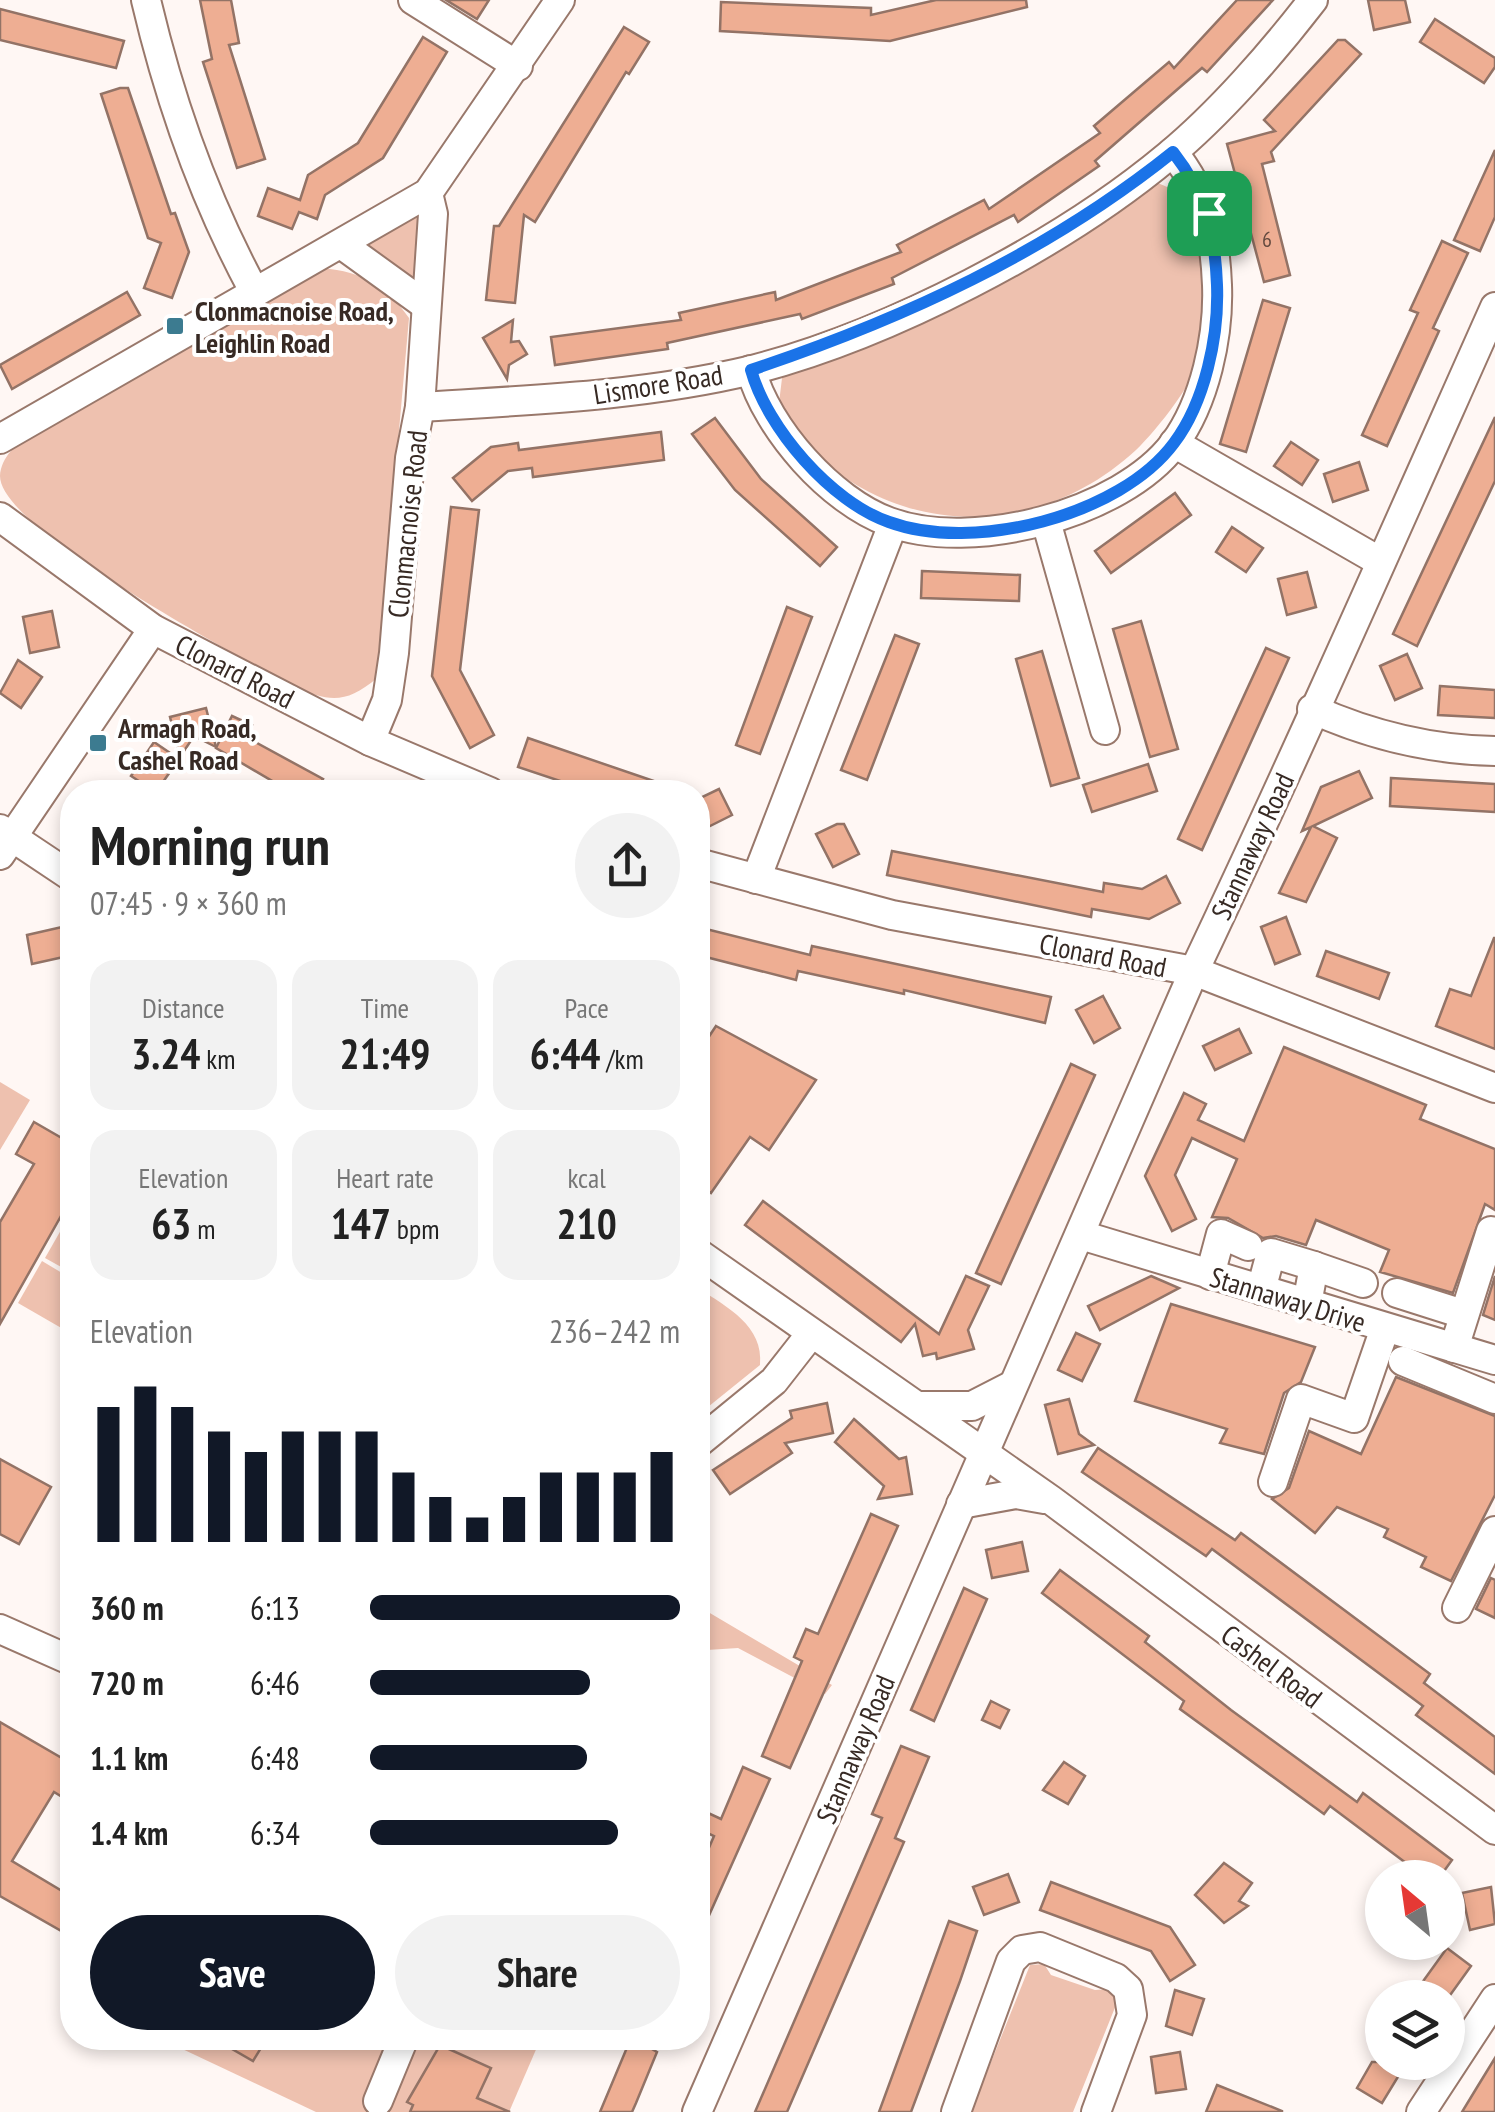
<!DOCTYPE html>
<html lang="en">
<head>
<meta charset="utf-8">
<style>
  body { margin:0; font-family:"PT Sans Narrow",sans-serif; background:#f2f2f2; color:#222; height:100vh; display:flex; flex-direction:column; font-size:38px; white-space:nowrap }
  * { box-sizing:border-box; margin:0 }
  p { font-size:32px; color:#767676 }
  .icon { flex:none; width:55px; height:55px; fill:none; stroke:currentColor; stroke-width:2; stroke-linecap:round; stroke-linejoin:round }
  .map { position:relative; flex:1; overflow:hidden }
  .details { position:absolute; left:60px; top:780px; width:650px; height:1270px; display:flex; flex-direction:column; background:#fff; border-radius:40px; box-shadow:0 5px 15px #0003 }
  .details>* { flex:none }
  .needle { width:65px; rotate:331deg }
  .fabs { position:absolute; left:1365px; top:1860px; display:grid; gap:20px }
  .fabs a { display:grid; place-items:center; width:100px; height:100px; border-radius:50%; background:#fff; box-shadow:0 5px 15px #0003; font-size:50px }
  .pin { position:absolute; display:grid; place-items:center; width:85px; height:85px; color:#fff; margin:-42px; border-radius:20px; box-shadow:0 5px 15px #0006 }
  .round { display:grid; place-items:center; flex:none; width:105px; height:105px; border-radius:52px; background:#f2f2f2 }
  .head { display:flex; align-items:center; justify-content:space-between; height:170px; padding:0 30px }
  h1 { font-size:55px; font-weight:800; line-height:75px }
  .metrics { display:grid; grid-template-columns:repeat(3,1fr); gap:15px; height:170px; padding:10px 30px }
  .metrics div { display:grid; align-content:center; border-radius:25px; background:#f2f2f2; text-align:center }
  .metrics b { font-size:42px; font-weight:800 }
  .metrics small { font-size:28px; font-weight:400 }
  .metrics p { font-size:28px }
  .chart { height:280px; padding:20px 30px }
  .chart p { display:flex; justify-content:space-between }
  .chart svg { width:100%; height:180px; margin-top:10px; stroke:#111827; stroke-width:6 }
  .action { display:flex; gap:20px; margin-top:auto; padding:20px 30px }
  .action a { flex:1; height:115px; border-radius:60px; background:#111827; color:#fff; font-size:40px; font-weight:800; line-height:115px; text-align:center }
  .action a+a { background:#f2f2f2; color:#222 }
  ul { padding:0 30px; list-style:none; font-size:32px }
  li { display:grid; grid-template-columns:160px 120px 1fr; align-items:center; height:75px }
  li i { height:25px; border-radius:12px; background:#111827 }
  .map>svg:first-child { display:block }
</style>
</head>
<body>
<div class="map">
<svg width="1495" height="2112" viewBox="0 0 1495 2112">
  <rect width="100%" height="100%" fill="#fff7f4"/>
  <g fill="#eec1af">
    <path d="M 1149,180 C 1200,196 1206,221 1205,273 C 1205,298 1208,325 1203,349 C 1199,377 1157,430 1136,450 C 1043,536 908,541 814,453 C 800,440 789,419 779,403 L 783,370 Z"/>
    <polygon points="418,212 416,283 365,244"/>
    <path d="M 315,268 C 356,269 385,283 409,318 L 377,678 C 346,704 330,702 294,687 C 245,659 0,530 0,476 C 1,457 17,444 30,432 Z"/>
    <polygon points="0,1082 30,1100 0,1150"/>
    <polygon points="69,1216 72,1218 72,1273 45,1258"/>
    <polygon points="42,1261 72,1279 70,1333 18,1303"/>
    <path d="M 698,1288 C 727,1307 764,1326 760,1365 L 698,1415 Z"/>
    <polygon points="698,1606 832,1685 825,1694 738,1648 707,1650 698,1671"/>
    <polygon points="1044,1964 1051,1975 1095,1990 1109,1989 1118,2000 1073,2112 971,2112 1030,1965"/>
    <polygon points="159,2038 541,2038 509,2112 316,2112"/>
  </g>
  <g fill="#eeae93" stroke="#937366" stroke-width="2.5">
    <polygon points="200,0 231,0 239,43 229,45 265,159 237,168 203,62 212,59"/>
    <polygon points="446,0 489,0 477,19"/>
    <polygon points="936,0 1026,0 1027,7 890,41 720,31 721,2 871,8 871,15"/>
    <polygon points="1237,0 1273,0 1207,72 1202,68 1095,161 1099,166 1018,222 1014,215 892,278 894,284 802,319 800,314 667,343 668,349 555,365 551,337 681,320 679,313 775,292 776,300 901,252 897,245 984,200 989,209 1100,133 1094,126 1169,62 1174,68"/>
    <polygon points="1368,0 1405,0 1410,22 1374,30"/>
    <polygon points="0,9 124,41 116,68 0,40"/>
    <polygon points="1435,19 1495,58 1495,67 1484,83 1420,42"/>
    <polygon points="624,27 649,42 629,74 626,72 535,222 524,215 515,303 486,300 494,226 499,226"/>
    <polygon points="423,37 447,52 383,158 325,195 317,219 299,212 292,229 258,216 268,188 300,200 308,175 358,143"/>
    <polygon points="1338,40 1345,40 1361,54 1271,152 1274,161 1262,164 1290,275 1264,282 1227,144 1275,131 1264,120"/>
    <polygon points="120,88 128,88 171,214 175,213 189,252 172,298 144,288 161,243 148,238 101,94"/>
    <polygon points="1495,150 1495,217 1480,251 1454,240"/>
    <polygon points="1442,241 1468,253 1433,328 1439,331 1387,446 1362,435 1418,313 1410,310"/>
    <polygon points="127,292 140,315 12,389 0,365"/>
    <polygon points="1263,300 1290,308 1246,452 1220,444"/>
    <polygon points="513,320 511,342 519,341 527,354 509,365 507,379 483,338"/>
    <polygon points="1495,417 1495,481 1417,646 1393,634"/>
    <polygon points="715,418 761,479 837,547 820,566 735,490 692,434"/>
    <polygon points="661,432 664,460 533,477 532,468 508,471 472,501 453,478 491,447 518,443 519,450"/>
    <polygon points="1291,442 1318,460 1302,485 1274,466"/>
    <polygon points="1359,462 1368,490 1333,502 1324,474"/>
    <polygon points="1175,493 1191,515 1111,573 1095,551"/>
    <polygon points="451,507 479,510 460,670 494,735 470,748 432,676"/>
    <polygon points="1232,527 1263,548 1246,572 1216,552"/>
    <polygon points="922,571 1020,575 1019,601 921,598"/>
    <polygon points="1307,572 1316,607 1287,615 1278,579"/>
    <polygon points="787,607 812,617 760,754 736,745"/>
    <polygon points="52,611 59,647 30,653 23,617"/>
    <polygon points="1141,621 1178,749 1150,757 1113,629"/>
    <polygon points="895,635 919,644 867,780 841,770"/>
    <polygon points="1266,648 1289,658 1202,850 1178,839"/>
    <polygon points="1042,651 1079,778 1051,786 1016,659"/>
    <polygon points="1407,654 1422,688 1395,700 1380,666"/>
    <polygon points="18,660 42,677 21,708 0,693"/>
    <polygon points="1440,686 1495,690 1495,718 1438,715"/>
    <polygon points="206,708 216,747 194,736 180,757 170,717"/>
    <polygon points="232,716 252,725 246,737 323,779 315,792 291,792 216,748"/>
    <polygon points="528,738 677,789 677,792 593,792 518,767"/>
    <polygon points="154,742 179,759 156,792 131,776"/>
    <polygon points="1148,764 1157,791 1092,812 1083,785"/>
    <polygon points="1359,771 1372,798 1313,826 1337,838 1306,902 1279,893 1311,827 1302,831 1321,787"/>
    <polygon points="1391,778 1495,784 1495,812 1390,806"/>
    <polygon points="719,789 732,815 698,832 698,799"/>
    <polygon points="837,824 844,824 859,854 833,867 816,834"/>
    <polygon points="892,851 1103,892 1104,883 1142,889 1166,876 1180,903 1149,919 1092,909 1091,917 887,875"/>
    <polygon points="1286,917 1300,954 1275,964 1261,927"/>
    <polygon points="62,927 68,956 32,964 27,935"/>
    <polygon points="698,927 810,955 812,946 1051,997 1045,1023 904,990 904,994 798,971 796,980 698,955"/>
    <polygon points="1494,938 1495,938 1495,1049 1436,1026 1450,989 1471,996"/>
    <polygon points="1326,951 1389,973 1379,999 1317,976"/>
    <polygon points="1103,996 1120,1028 1094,1043 1076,1010"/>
    <polygon points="716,1026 816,1080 769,1150 750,1137 711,1193 698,1184 698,1053"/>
    <polygon points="1239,1029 1251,1053 1215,1070 1203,1046"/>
    <polygon points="1284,1047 1426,1105 1420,1119 1495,1149 1495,1210 1485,1204 1453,1293 1380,1272 1389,1250 1316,1220 1306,1245 1276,1236 1263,1238 1228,1218 1212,1217 1237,1159 1192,1138 1175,1175 1196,1219 1172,1231 1145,1176 1184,1093 1206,1104 1198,1120 1244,1141"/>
    <polygon points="1071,1064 1095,1075 1001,1284 976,1273"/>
    <polygon points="34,1122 72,1144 72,1213 65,1209 0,1324 0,1222 34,1164 16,1154"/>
    <polygon points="763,1201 939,1334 966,1276 989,1286 968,1330 974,1349 937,1359 936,1353 923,1356 915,1324 901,1342 745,1225"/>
    <polygon points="1151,1276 1179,1288 1100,1330 1088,1306"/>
    <polygon points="1495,1276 1495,1320 1483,1315"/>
    <polygon points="1171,1304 1315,1347 1301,1382 1284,1393 1264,1454 1220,1443 1227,1429 1135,1401"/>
    <polygon points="1076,1333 1100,1344 1082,1381 1058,1370"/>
    <polygon points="1396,1377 1495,1416 1495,1495 1451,1581 1421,1567 1426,1557 1384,1537 1388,1529 1337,1507 1315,1533 1272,1499 1289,1488 1309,1431 1361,1454"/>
    <polygon points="1069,1399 1079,1434 1094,1445 1058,1454 1045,1405"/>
    <polygon points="827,1403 833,1433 785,1443 792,1453 730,1494 713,1470 792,1418 790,1411"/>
    <polygon points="854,1419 899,1459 906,1457 912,1494 878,1499 884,1486 835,1442"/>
    <polygon points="1098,1448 1235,1540 1241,1533 1430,1674 1424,1683 1495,1737 1495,1774 1416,1715 1423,1706 1212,1549 1206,1556 1082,1472"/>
    <polygon points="0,1459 51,1487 19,1544 0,1534"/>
    <polygon points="871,1514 898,1526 790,1768 762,1756 802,1661 794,1657 806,1629 818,1634"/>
    <polygon points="1022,1542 1028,1571 992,1578 986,1550"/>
    <polygon points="1060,1570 1149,1636 1145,1642 1231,1710 1357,1802 1363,1793 1452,1860 1439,1878 1426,1878 1330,1806 1324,1814 1180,1709 1184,1701 1042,1593"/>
    <polygon points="1491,1578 1495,1580 1495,1618 1476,1609"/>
    <polygon points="964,1588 987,1599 934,1721 911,1710"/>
    <polygon points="991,1701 1009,1710 1000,1728 982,1720"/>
    <polygon points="0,1722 72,1764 72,1803 54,1792 12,1861 72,1897 72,1937 0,1896"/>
    <polygon points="901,1746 929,1757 895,1838 904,1842 787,2112 755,2112 882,1818 872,1814"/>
    <polygon points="1064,1762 1085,1776 1068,1804 1043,1790"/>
    <polygon points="743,1767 770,1779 698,1940 698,1873 714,1836 699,1829 706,1812 721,1819"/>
    <polygon points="1224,1863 1252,1883 1239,1901 1248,1906 1224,1923 1195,1895"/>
    <polygon points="1008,1874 1019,1902 984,1915 973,1887"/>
    <polygon points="1051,1882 1170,1927 1195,1965 1170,1981 1151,1951 1040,1910"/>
    <polygon points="1491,1887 1495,1924 1470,1930 1462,1893"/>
    <polygon points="949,1921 977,1931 960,1981 911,2112 879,2112"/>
    <polygon points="1447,1948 1471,1966 1448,1998 1411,1998"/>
    <polygon points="1175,1990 1204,1999 1192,2035 1166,2026"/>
    <polygon points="213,2038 267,2038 253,2061"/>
    <polygon points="631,2038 657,2038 652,2049 657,2052 636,2103 632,2112 600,2112"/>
    <polygon points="440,2045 491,2068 477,2098 510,2112 410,2112 413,2105 407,2102"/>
    <polygon points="1180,2052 1186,2089 1156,2093 1151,2057"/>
    <polygon points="1495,2058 1495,2112 1462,2112 1476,2089"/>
    <polygon points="1372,2062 1407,2062 1382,2103 1357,2088"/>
    <polygon points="1217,2085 1282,2111 1282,2112 1206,2112"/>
  </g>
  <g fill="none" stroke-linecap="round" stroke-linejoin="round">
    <defs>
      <g id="minor">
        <path d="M 146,0 C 170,102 204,199 254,291"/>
        <polyline points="413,0 518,66"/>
        <polyline points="341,244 424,304"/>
        <path d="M 751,370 C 767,429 831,501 889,522 C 972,553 1121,514 1174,444 C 1205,402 1219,336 1217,285 C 1215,233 1206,194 1173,152"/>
        <path d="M 420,407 C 530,400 644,396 752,370 C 888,335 1060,246 1168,156 C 1219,114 1273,52 1313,0"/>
        <polyline points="0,439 428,193 560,0"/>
        <polyline points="1174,443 1379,561"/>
        <polyline points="0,517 153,629 370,741 490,792"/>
        <polyline points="1046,521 1105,730"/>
        <path d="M 1312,709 C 1370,735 1431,750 1495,751"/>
        <polyline points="370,741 387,700 394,653 410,458 420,407 433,214 428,193"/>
        <polyline points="0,829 72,877"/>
        <polyline points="0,855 153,629"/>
        <polyline points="698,863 892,915 1194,971 1495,1088"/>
        <polyline points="756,879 893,524"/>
        <polyline points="1081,1235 1495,1360"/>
        <polyline points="698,1253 1051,1500 1495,1830"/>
        <polyline points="1314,1266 1363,1283"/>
        <polyline points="1210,1275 1221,1234 1248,1246"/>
        <polyline points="1261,1290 1271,1253 1314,1266 1307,1304"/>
        <polyline points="1397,1293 1463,1314"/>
        <polyline points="1454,1348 1491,1231 1495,1232"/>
        <polyline points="1403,1361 1495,1399"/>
        <polyline points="922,1406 972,1406 1011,1386"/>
        <polyline points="698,1443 774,1381 810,1335"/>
        <polyline points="1273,1482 1301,1399 1354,1418 1385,1328"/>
        <polyline points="961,1504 1016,1494 1044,1499"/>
        <polyline points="1457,1608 1495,1531"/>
        <polyline points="0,1629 72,1661"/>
        <polyline points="378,2101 404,2038"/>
        <path d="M 697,2112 L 1194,971 C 1298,752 1396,529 1495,307"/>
        <polyline points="956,2112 1011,1961 1022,1950 1040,1947 1116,1978 1128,1989 1132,2015 1096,2112"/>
        <polyline points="1421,2112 1495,1999"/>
      </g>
    </defs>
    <use href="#minor" stroke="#99786b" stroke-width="32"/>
    <use href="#minor" stroke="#fff" stroke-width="28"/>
  </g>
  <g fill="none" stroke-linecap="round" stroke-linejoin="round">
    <defs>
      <path id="route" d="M 1173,152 C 1206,194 1215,233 1217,285 C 1219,336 1205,402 1174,443 C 1120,516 973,553 889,522 C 831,502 767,428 751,370 C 903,319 1047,253 1173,152 Z"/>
    </defs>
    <use href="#route" stroke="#fff" stroke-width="20"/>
    <use href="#route" stroke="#1a73e8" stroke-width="12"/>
  </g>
  <g fill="#3c7b90" stroke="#fff" stroke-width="4">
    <rect x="165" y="316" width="20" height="20" rx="5"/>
    <rect x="88" y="733" width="20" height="20" rx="5"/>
  </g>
  <g text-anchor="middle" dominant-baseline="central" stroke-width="8" stroke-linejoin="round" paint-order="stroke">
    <g font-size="22" fill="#654b40">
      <text x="1267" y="239">6</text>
    </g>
    <g font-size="28" font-weight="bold" fill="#372a24" stroke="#fff" text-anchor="start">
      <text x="195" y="310">Clonmacnoise Road,<tspan x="195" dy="32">Leighlin Road</tspan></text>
      <text x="118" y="727">Armagh Road,<tspan x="118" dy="32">Cashel Road</tspan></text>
    </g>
    <g font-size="28" fill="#372a24" stroke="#fff">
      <text transform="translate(658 384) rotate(-9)">Lismore Road</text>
      <text transform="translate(407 524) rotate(-84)">Clonmacnoise Road</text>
      <text transform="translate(235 671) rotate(27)">Clonard Road</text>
      <text transform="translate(1252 846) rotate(-65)">Stannaway Road</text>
      <text transform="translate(1103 955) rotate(11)">Clonard Road</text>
      <text transform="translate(1288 1299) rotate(17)">Stannaway Drive</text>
      <text transform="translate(1272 1666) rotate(37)">Cashel Road</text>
      <text transform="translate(855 1749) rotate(-67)">Stannaway Road</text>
    </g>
  </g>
</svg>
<div class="fabs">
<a><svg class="needle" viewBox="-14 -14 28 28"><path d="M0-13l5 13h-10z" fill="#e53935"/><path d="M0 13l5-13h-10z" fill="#767676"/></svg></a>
<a><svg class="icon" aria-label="layers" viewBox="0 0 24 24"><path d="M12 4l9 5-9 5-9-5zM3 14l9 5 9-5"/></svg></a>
</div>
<div class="pin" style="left:1209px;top:213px;background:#1e9e55"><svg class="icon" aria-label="arrive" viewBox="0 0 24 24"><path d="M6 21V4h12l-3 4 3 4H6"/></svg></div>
<section class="details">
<div class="head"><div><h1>Morning run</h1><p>07:45 · 9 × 360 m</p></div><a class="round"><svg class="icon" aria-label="share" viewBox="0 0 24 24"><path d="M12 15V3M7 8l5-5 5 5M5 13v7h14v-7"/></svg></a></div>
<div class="metrics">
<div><p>Distance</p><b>3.24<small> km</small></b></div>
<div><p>Time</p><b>21:49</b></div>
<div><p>Pace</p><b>6:44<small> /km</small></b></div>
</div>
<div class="metrics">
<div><p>Elevation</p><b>63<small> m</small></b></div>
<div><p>Heart rate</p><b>147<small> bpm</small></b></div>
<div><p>kcal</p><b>210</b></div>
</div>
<div class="chart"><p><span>Elevation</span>236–242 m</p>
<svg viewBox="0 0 160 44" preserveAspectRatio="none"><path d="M5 44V11M15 44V6M25 44V11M35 44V17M45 44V22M55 44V17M65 44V17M75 44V17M85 44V27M95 44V33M105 44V38M115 44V33M125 44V27M135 44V27M145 44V27M155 44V22"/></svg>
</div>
<ul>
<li><b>360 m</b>6:13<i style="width:100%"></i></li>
<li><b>720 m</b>6:46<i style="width:71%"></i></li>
<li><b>1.1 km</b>6:48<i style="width:70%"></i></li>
<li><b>1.4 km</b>6:34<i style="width:80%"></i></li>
</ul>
<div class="action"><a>Save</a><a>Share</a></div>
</section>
</div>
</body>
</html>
